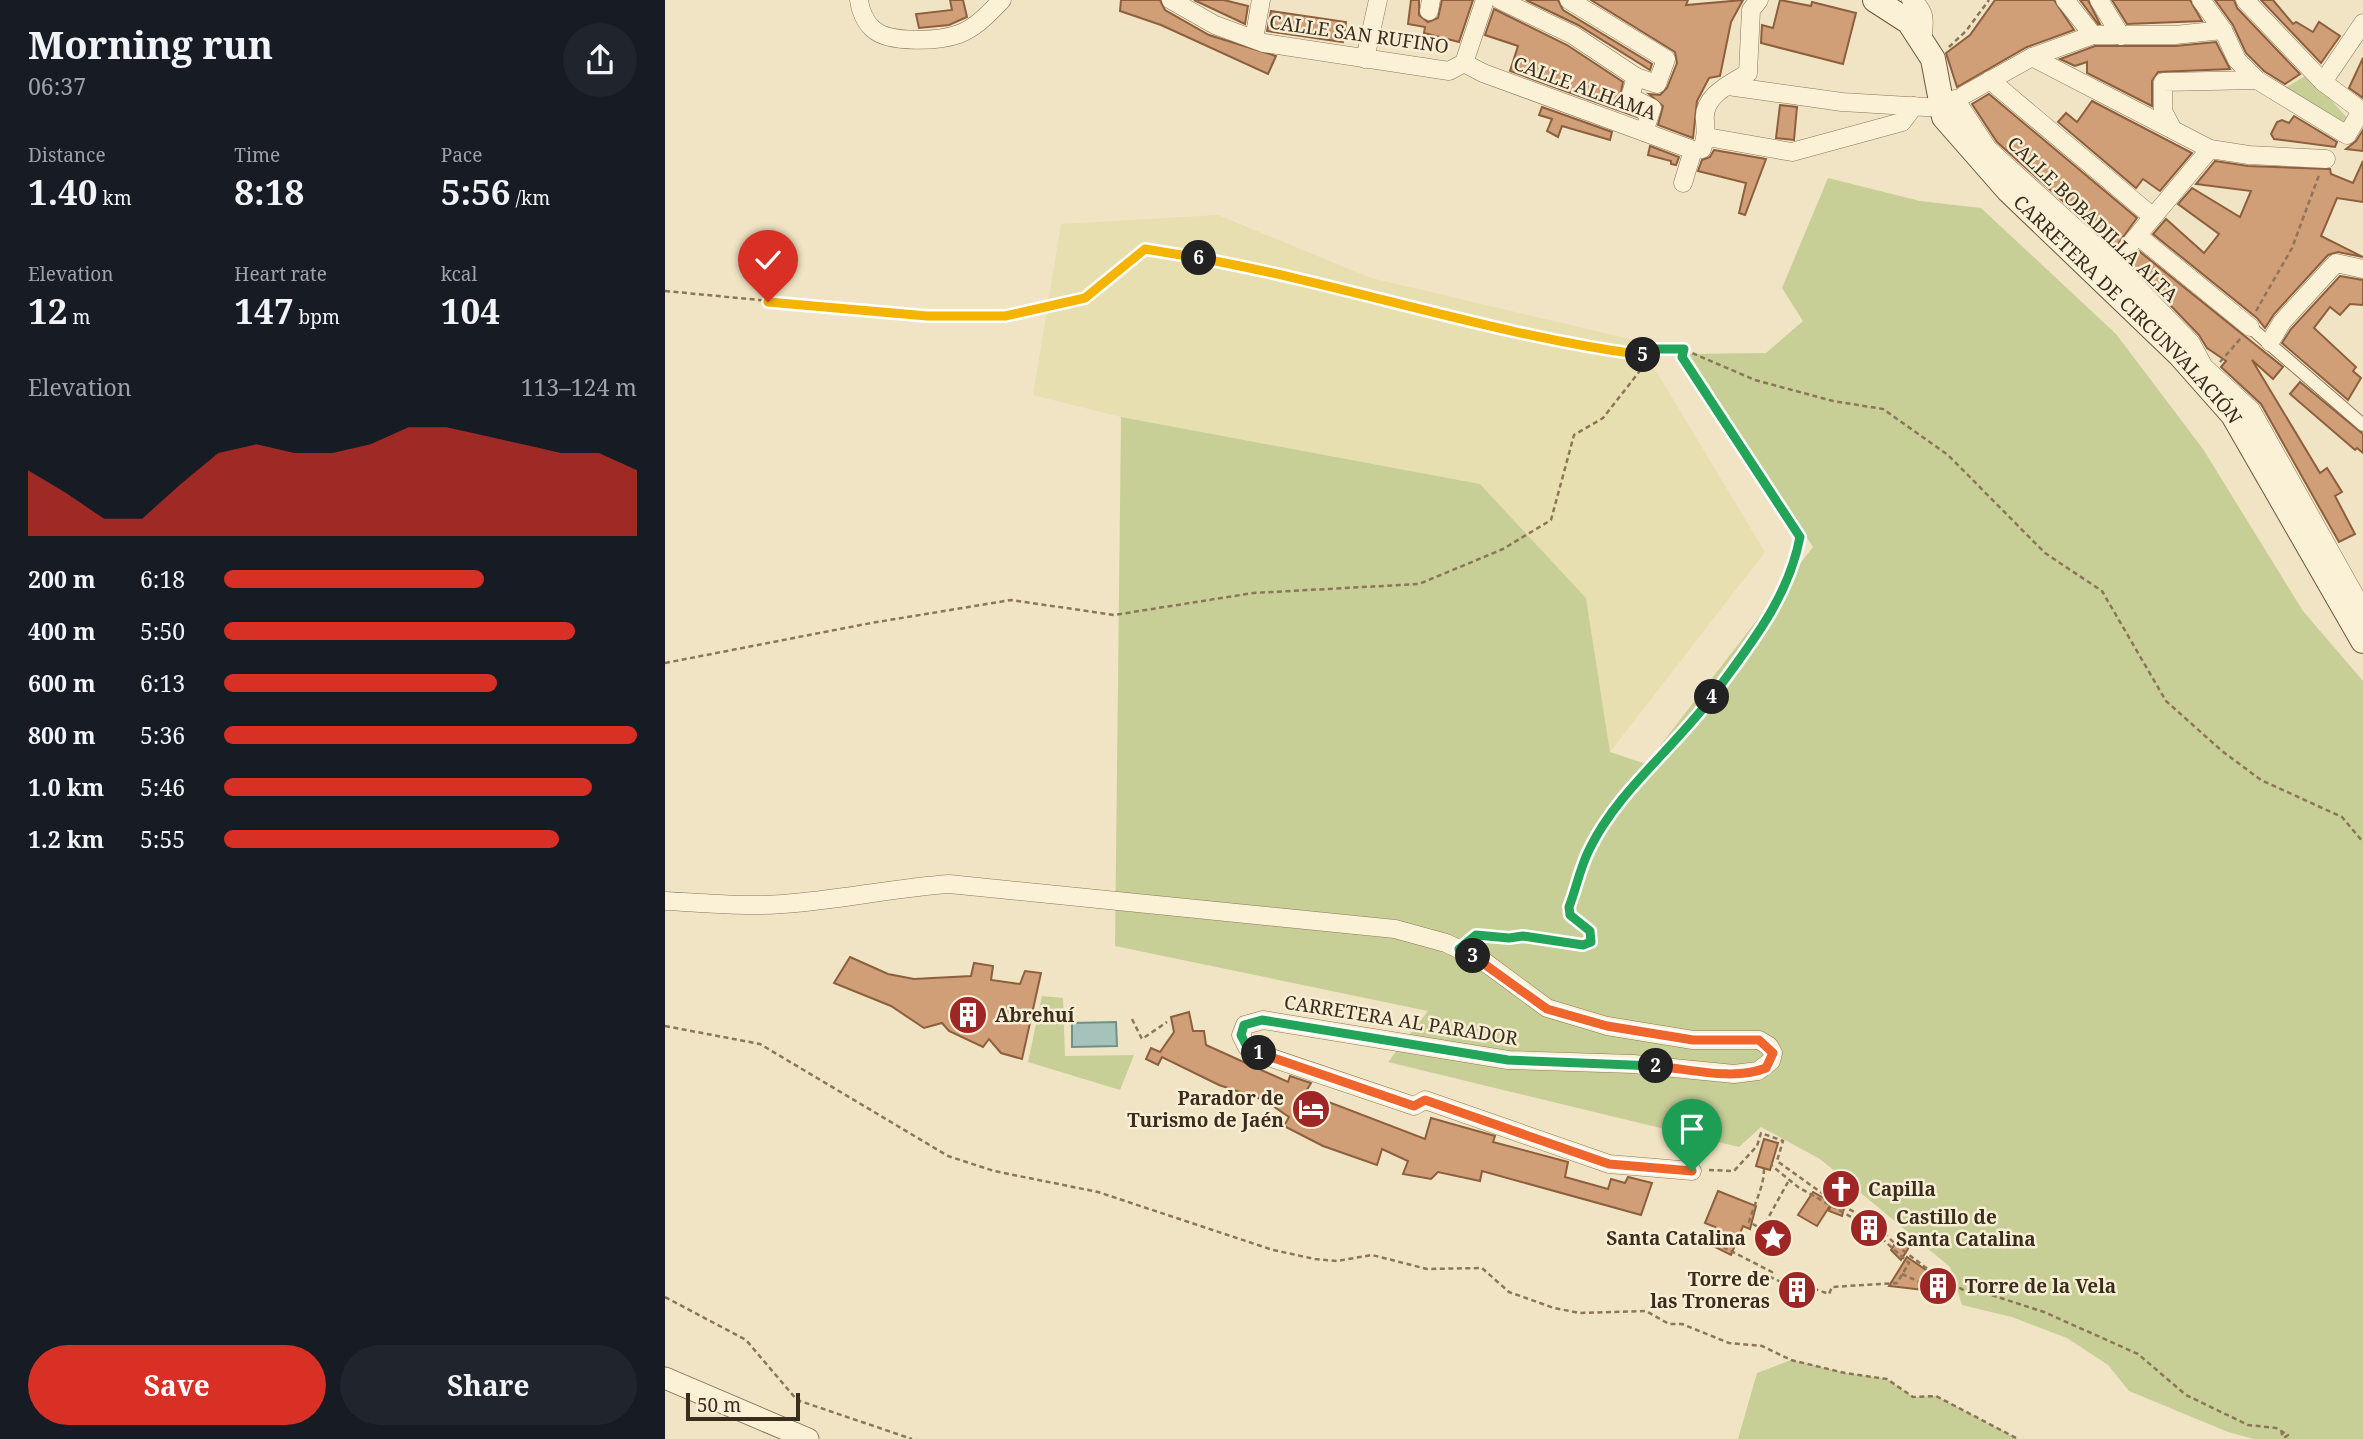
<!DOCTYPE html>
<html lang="en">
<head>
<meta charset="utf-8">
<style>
  body { margin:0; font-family:"Noto Serif",serif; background:#20242c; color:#f1f3f6; height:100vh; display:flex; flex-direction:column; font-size:26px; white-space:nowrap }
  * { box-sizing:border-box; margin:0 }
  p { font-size:23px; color:#9ea1a6 }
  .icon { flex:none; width:38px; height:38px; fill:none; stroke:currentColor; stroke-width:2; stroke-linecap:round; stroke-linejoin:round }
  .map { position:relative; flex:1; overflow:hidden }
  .sheet { display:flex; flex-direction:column; background:#171b24; width:665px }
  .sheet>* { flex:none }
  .scale { position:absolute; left:21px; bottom:18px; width:114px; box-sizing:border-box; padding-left:7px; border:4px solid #3b2d1e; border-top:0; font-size:19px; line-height:24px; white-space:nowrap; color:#3b2d1e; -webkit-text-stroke:5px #f7eed4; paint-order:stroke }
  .pin { position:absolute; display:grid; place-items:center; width:60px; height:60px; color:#fff; margin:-72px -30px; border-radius:50% 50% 50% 0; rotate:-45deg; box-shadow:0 0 7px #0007 }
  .pin .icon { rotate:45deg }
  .km { position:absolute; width:35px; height:35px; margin:-18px; border-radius:50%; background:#222; color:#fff; font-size:19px; line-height:35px; text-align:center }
  .round { display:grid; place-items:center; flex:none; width:74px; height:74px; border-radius:37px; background:#20242c }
  .headline { display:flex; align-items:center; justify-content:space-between; height:119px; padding:0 28px }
  h1 { font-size:38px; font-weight:700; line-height:52px }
  .stats { display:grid; grid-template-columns:repeat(3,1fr); gap:10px; height:119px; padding:7px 28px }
  .stats div { display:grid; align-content:center }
  .stats b { font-size:35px; font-weight:700 }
  .stats small { font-size:19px; font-weight:400 }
  .stats p { font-size:19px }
  .chart { height:196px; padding:14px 28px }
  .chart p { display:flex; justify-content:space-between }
  .chart svg { width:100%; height:126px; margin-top:7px; fill:#d93025; opacity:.7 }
  .button { display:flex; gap:14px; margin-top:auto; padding:14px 28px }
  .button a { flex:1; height:80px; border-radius:42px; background:#d93025; color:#fff; font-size:28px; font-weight:700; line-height:80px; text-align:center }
  .button a+a { background:#20242c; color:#f1f3f6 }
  ul { padding:0 28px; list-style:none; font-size:23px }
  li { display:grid; grid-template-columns:112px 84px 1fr; align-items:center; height:52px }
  li i { height:18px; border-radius:9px; background:#d93025 }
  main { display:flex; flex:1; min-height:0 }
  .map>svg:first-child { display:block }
</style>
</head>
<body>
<main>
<section class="sheet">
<div class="headline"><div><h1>Morning run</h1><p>06:37</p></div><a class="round"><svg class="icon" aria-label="share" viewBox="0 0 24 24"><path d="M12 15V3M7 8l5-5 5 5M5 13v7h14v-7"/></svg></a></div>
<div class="stats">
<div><p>Distance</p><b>1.40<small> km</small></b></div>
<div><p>Time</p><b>8:18</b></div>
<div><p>Pace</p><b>5:56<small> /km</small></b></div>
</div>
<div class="stats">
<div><p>Elevation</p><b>12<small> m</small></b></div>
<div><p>Heart rate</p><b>147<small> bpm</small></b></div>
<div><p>kcal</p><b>104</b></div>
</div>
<div class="chart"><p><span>Elevation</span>113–124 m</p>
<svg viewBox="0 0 160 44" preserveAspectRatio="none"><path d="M0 44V21L10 29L20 38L30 38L40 26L50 15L60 12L70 15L80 15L90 12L100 6L110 6L120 9L130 12L140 15L150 15L160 21V44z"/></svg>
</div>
<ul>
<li><b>200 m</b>6:18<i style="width:63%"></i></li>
<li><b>400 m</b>5:50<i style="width:85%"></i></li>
<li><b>600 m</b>6:13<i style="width:66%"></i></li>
<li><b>800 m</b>5:36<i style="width:100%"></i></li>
<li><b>1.0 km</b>5:46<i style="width:89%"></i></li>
<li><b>1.2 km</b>5:55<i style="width:81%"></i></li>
</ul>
<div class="button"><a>Save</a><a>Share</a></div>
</section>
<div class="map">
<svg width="1698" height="1439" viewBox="0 0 1698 1439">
  <rect width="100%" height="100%" fill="#f0e4c4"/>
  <polygon fill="#e7dfb0" points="553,215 706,278 973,341 1100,552 945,752 921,598 815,484 456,417 368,395 396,224"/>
  <g fill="#c7cf97">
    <polygon points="1643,74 1683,119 1679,127 1617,90"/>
    <polygon points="1163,178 1255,201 1316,208 1451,334 1538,449 1638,611 1698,681 1698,1439 1589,1439 1563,1432 1464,1391 1443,1365 1402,1338 1347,1317 1297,1305 1285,1267 1155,1159 1096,1127 1074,1147 723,1062 763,1011 450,946 456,417 815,484 921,598 945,752 981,764 1148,547 1024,354 1101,353 1138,321 1117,288"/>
    <polygon points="377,996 398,998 400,1056 469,1055 455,1090 363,1062"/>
    <polygon points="1126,1360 1180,1373 1222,1379 1248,1397 1271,1396 1353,1439 1073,1439 1092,1373"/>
  </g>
  <polygon fill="#a6c3bb" stroke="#6c928a" stroke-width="2" points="451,1022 452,1046 407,1047 407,1023"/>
  <g fill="#d09e77" stroke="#8d5f3d" stroke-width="2">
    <polygon points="285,0 298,0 302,17 284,25 254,28 251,14 287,10"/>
    <polygon points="456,0 495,0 500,10 544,35 611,56 603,74 496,25 455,11"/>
    <polygon points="529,0 559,0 583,6 580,24"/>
    <polygon points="746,0 754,0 754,15 763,22 773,18 777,0 808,0 794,42 759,33 760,27 743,24"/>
    <polygon points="861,0 893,0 898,10 987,64 985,70 913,25"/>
    <polygon points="926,0 1023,0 1021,5 1078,0 1066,22 1055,76 1044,78 1032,101 1028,138 993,125 998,106 984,94 995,95 1002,88 1012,63 1010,52"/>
    <polygon points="1115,0 1146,6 1147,2 1191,13 1178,64 1096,43 1097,25 1108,28"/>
    <polygon points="1330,0 1389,0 1409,30 1362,47 1292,87 1281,53 1305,35"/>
    <polygon points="1415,0 1423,0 1435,24 1433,24"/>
    <polygon points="1447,0 1525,0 1537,21 1462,24"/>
    <polygon points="1550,0 1569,0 1572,8 1635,74 1620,84 1599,71 1581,53 1568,25"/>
    <polygon points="1596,0 1608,0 1628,24 1631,22 1648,32 1654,22 1675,36 1656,63"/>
    <polygon points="829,9 902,45 958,82 954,102 973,114 972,117 845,71 853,46 820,35"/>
    <polygon points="606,11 681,22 678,42 602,31"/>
    <polygon points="1551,42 1565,69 1493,72 1487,81 1487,106 1422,73 1422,62 1410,66 1395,59 1430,46 1510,46"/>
    <polygon points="1698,58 1698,98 1684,88"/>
    <polygon points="1324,94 1472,218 1450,248 1332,142 1307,104"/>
    <polygon points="1427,101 1527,153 1495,191 1478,179 1471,188 1393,122 1401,113 1412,122"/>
    <polygon points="1115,105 1132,107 1129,140 1111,138"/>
    <polygon points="877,107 947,132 945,140 897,126 893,137 882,131 887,119 874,115"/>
    <polygon points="1629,116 1672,142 1670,147 1609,139 1606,134 1612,122 1617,120 1624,123"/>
    <polygon points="1698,130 1698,151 1681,149 1691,141"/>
    <polygon points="985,146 1014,157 1011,165 1006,164 1006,161 983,155"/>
    <polygon points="1049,150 1101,159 1080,215 1074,213 1081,183 1033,171 1037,160 1045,157"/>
    <polygon points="1550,161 1583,166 1665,169 1666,174 1688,183 1698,161 1698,202 1672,198 1656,236 1698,257 1673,252 1663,255 1609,314 1600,328 1592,318 1488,234 1501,219 1539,253 1554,234 1513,204 1527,188 1575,217 1586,191 1531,184"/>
    <polygon points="1474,251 1618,367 1608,379 1587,360 1655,473 1662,468 1677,492 1670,496 1690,534 1674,542 1596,404 1556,367 1561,361 1542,348 1534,335 1462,260"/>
    <polygon points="1675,276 1698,280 1698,305 1685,304 1675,315 1665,307 1649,328 1691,367 1688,371 1696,378 1683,400 1617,343 1626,329"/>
    <polygon points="1635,382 1698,434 1698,453 1692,448 1690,450 1625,394"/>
    <polygon points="185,957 223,974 249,979 306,976 309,963 328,966 326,980 355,984 360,971 376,973 357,1059 336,1053 324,1039 318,1047 284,1031 277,1023 259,1028 226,1006 169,983"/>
    <polygon points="524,1012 528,1031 539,1031 541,1045 623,1082 625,1076 646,1083 640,1093 760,1139 766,1118 830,1136 828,1142 903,1162 900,1177 943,1189 946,1179 960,1183 963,1177 987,1183 976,1215 817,1171 815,1181 773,1172 766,1179 738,1174 743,1161 717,1149 712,1165 658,1146 619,1126 624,1117 599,1100 554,1085 497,1057 493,1065 481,1059 486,1048 495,1052 509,1032 506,1017"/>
    <polygon points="1099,1139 1113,1143 1105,1170 1091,1166"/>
    <polygon points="1171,1182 1185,1185 1177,1216 1164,1211 1166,1204 1152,1226 1133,1215 1148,1192 1166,1202"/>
    <polygon points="1053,1191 1091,1206 1085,1229 1078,1226 1066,1255 1048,1246 1042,1238 1050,1227 1040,1223"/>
    <polygon points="1237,1232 1249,1239 1236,1260 1226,1250"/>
    <polygon points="1242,1257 1289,1289 1283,1300 1259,1290 1224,1286"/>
    <polygon points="1129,1279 1143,1284 1137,1299 1123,1293"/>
  </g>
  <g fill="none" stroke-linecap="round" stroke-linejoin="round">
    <defs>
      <polyline id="pedestrian" points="1585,327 1698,425"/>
      <g id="minor">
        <path d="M 194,0 C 195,10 200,22 208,29 C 224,44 275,41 294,34 C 312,27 324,13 337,0"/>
        <polyline points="506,0 550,25 599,43 784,71 799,63"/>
        <polyline points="835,0 908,35 971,77"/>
        <polyline points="904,0 1001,59 992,84 971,77 965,97 987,108 979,132"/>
        <path d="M 1246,0 C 1263,12 1259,24 1257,42"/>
        <polyline points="1400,0 1428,35"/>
        <polyline points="1434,0 1456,36"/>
        <polyline points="1536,0 1558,30 1572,60 1592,80 1682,135 1696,111"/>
        <polyline points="1580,0 1658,82 1698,112"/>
        <polyline points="764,11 766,0"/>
        <polyline points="589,39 596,0"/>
        <polyline points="1367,57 1545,149 1584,155 1661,159"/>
        <polyline points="700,59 713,0"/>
        <polyline points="799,63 818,73 1028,150"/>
        <polyline points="799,63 820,0"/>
        <polyline points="1325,80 1488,217"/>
        <polyline points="1658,82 1698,23"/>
        <polyline points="1063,86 1177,102 1277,108"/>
        <polyline points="1299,95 1367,57 1428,35 1510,35 1558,30"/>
        <polyline points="1290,99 1323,149 1448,262 1526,343 1539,367 1586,410 1698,610"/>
        <polyline points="1507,128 1498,111 1498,82 1592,80"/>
        <polyline points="1042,137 1127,152 1237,122 1249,106"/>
        <path d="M 1018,183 L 1028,150 L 1037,149 C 1041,138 1041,133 1040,121 C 1037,96 1065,84 1083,73 L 1086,10 L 1094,0"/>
        <polyline points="1473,236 1585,327"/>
        <polyline points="1461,249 1545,149"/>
        <polyline points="1605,342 1617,322 1671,263 1698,269"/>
        <path d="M 0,901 C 40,903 79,907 118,904 C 174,900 228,888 284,884 L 730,929 L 781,943 L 817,960 L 882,1008 L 942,1026 L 1028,1040 L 1094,1040 L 1104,1046 L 1108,1053 L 1106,1061 L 1093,1071 L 1069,1074 L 968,1064 L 843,1060 L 598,1020 L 580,1025 L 576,1035 L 582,1047 L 595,1054 L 749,1106 L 760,1100 L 944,1164 L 1027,1171"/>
      </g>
      <polyline id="tertiary" points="0,1378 143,1439"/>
      <g id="secondary">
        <path id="s1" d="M 1210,0 L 1244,22 L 1268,59 L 1279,117 L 1343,190 L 1514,354 L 1568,415 L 1698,641"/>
      </g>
    </defs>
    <use href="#pedestrian" stroke="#8c7559" stroke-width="14"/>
    <use href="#minor" stroke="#8c7559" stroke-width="19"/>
    <use href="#tertiary" stroke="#8c7559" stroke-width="23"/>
    <use href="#secondary" stroke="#6e563c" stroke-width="26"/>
    <g stroke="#8c7559" stroke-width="2.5" stroke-dasharray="5 3.5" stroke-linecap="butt">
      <polyline points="1284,47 1301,31 1324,0"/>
      <polyline points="0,291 262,316 340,316 420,298 480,249 617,273 910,346 985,356"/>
      <polyline points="1591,311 1627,248 1654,175"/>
      <polyline points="1555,362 1576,338"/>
      <polyline points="0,663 206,623 346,600 449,615 588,593 754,584 838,549 886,520 909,435 938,418 992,349 1013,347 1090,380 1168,401 1218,409 1283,455 1380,553 1437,591 1501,701 1557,751 1596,780 1677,817 1698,842"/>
      <path d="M 808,938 L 811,935 L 844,938 L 857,936 L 918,945 L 925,941 L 924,931 L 905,915 L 904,907 C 911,888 915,864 926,847 C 989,743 1111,662 1135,537 L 1017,357 L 1019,349"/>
      <polyline points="467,1019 477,1039 502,1022"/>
      <polyline points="0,1026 95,1044 283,1156 329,1171 433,1192 608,1250 650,1259 672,1261 707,1255 762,1269 817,1268 844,1292 889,1308 915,1313 981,1311 1004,1324 1017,1324 1064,1343 1097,1346 1126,1360 1180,1373 1222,1379 1248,1397 1271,1396 1353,1439"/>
      <path d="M 1099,1169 C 1099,1187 1089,1204 1084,1222 L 1097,1229 L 1123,1182"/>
      <polyline points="1044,1170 1069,1171 1092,1146 1096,1133 1118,1141 1112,1161 1168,1201 1209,1222 1231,1245 1268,1273 1300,1291 1317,1292 1379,1312 1473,1354 1521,1395 1583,1425 1611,1428 1623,1435 1619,1438 1616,1432"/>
      <polyline points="1058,1247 1107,1272 1105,1277 1123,1285 1125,1280 1164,1294 1167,1287 1232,1283 1244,1263 1204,1227 1133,1187 1106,1165"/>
      <polyline points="1237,1274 1261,1285"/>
      <polyline points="0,1297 81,1340 132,1400 247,1439"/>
    </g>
    <use href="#pedestrian" stroke="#fbf1d7" stroke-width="12"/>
    <use href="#minor" stroke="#fbf1d7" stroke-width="18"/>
    <use href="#tertiary" stroke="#fbf1d7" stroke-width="21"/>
    <use href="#secondary" stroke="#fbf1d7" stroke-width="24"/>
  </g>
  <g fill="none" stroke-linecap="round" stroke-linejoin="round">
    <defs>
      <polyline id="split-1" points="594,1053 749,1106 760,1100 944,1164 1027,1171"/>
      <polyline id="split-2" points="594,1053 582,1047 576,1035 579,1025 597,1020 843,1060 991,1066"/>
      <path id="split-3" d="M 808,956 L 882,1009 L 942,1026 L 1028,1040 L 1094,1040 L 1108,1053 L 1101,1068 C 1068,1081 1025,1069 991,1066"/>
      <path id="split-4" d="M 808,956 L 794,949 L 811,935 L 844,938 L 858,936 L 918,945 L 926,942 L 925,931 L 905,915 L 904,907 C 911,889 915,868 924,850 C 952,792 1008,749 1047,697"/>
      <path id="split-5" d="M 978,355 L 985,356 L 992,349 L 1019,349 L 1017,357 L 1135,537 C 1123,600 1083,647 1047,697"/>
      <path id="split-6" d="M 534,258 C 683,285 828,335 978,355"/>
      <polyline id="split-7" points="103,302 262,316 340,316 420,298 480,249 534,258"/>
    </defs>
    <use href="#split-1" stroke="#fff" stroke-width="14"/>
    <use href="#split-2" stroke="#fff" stroke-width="14"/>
    <use href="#split-3" stroke="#fff" stroke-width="14"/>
    <use href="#split-4" stroke="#fff" stroke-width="14"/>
    <use href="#split-5" stroke="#fff" stroke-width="14"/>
    <use href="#split-6" stroke="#fff" stroke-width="14"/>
    <use href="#split-7" stroke="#fff" stroke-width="14"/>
    <use href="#split-1" stroke="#f0652b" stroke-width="9"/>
    <use href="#split-2" stroke="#22a559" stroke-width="9"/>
    <use href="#split-3" stroke="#f0652b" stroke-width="9"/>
    <use href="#split-4" stroke="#22a559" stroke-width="9"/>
    <use href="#split-5" stroke="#22a559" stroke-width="9"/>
    <use href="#split-6" stroke="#f5b400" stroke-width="9"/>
    <use href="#split-7" stroke="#f5b400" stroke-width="9"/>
  </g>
  <defs>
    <symbol id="building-disc" viewBox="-11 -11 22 22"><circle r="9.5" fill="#9e2726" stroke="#f7eed4"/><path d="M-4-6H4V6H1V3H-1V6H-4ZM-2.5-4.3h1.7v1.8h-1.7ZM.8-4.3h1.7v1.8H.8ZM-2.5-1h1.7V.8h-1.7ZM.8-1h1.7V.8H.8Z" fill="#fff"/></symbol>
    <symbol id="hotel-disc" viewBox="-11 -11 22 22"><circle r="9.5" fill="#9e2726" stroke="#f7eed4"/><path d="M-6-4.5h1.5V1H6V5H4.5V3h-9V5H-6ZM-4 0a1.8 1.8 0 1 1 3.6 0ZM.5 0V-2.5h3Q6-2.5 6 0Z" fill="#fff"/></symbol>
    <symbol id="church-disc" viewBox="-11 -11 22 22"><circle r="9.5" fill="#9e2726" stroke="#f7eed4"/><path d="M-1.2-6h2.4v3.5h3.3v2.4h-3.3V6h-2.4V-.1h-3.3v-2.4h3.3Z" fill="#fff"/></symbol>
    <symbol id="sight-disc" viewBox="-11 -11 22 22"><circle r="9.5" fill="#9e2726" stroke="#f7eed4"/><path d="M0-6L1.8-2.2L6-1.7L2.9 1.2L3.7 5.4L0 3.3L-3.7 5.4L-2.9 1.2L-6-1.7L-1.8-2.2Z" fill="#fff"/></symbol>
  </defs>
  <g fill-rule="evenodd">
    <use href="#building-disc" x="281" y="993" width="44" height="44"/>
    <use href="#hotel-disc" x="624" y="1087" width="44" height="44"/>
    <use href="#church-disc" x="1154" y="1167" width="44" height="44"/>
    <use href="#building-disc" x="1182" y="1206" width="44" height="44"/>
    <use href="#sight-disc" x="1086" y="1216" width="44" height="44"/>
    <use href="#building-disc" x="1251" y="1264" width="44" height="44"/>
    <use href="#building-disc" x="1110" y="1268" width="44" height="44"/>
  </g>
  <g text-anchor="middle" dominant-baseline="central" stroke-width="5" stroke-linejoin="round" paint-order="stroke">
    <g font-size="19" fill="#3b2d1e" stroke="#f7eed4">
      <text transform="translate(694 34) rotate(8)">CALLE SAN RUFINO</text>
      <text transform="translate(920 88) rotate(20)">CALLE ALHAMA</text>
      <text transform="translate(1428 219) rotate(44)">CALLE BOBADILLA ALTA</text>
      <text stroke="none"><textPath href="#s1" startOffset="410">CARRETERA DE CIRCUNVALACIÓN</textPath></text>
      <text transform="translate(736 1020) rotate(9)">CARRETERA AL PARADOR</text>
    </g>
    <g font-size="19" font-weight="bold" fill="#3b2d1e" stroke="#f7eed4" text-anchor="start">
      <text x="330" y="1015">Abrehuí</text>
      <text x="619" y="1098" text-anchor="end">Parador de<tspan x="619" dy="22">Turismo de Jaén</tspan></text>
      <text x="1203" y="1189">Capilla</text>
      <text x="1231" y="1217">Castillo de<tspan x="1231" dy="22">Santa Catalina</tspan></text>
      <text x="1081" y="1238" text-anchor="end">Santa Catalina</text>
      <text x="1105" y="1279" text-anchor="end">Torre de<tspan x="1105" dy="22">las Troneras</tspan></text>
      <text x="1300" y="1286">Torre de la Vela</text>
    </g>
  </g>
</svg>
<div class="scale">50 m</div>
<div class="pin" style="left:1027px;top:1171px;background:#1e9e55"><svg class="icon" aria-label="arrive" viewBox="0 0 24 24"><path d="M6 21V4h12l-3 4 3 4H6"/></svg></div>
<div class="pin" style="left:103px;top:302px;background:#d93025"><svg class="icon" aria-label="check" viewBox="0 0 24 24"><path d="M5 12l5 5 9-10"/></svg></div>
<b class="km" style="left:594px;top:1053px">1</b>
<b class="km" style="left:991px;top:1066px">2</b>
<b class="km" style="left:808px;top:956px">3</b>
<b class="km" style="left:1047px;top:697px">4</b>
<b class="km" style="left:978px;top:355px">5</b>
<b class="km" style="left:534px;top:258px">6</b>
</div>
</main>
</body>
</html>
